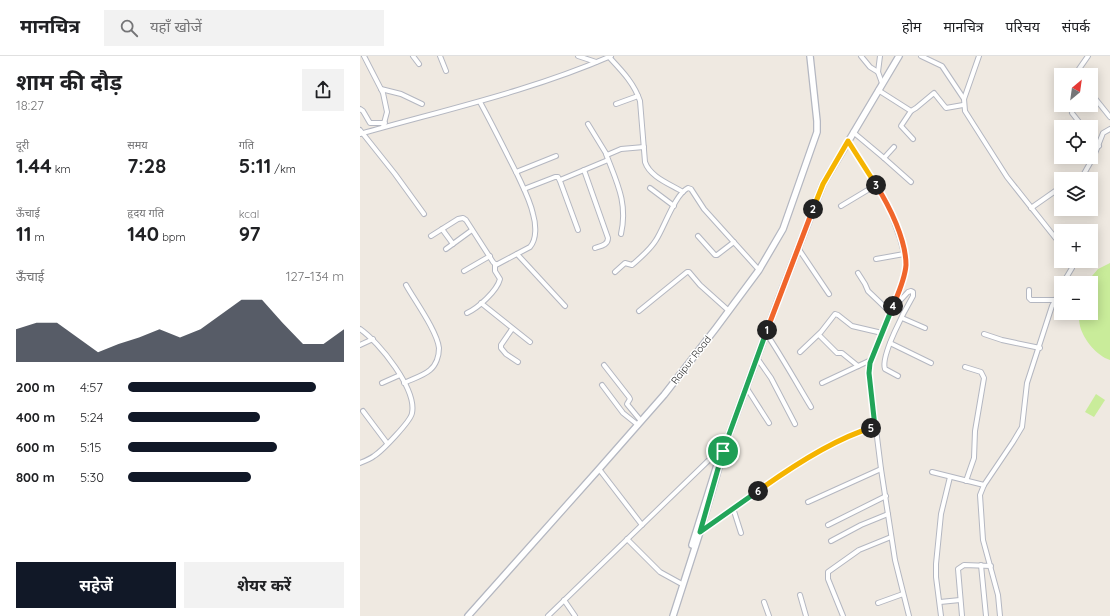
<!DOCTYPE html>
<html lang="hi">
<head>
<meta charset="utf-8">
<style>
  body { margin:0; font-family:Quicksand,"Noto Sans Devanagari",sans-serif; background:#f2f2f2; color:#202124; height:100vh; display:flex; flex-direction:column; font-size:15px; white-space:nowrap }
  * { box-sizing:border-box; margin:0 }
  p { font-size:13px; color:#757577 }
  .icon { flex:none; width:22px; height:22px; fill:none; stroke:currentColor; stroke-width:2; stroke-linecap:round; stroke-linejoin:round }
  .map { position:relative; flex:1; overflow:hidden }
  .details { display:flex; flex-direction:column; background:#fff; width:360px }
  .details>* { flex:none }
  .needle { width:26px; rotate:29deg }
  .controls { position:absolute; left:694px; top:12px; display:grid; gap:8px }
  .controls a { display:grid; place-items:center; width:44px; height:44px; border-radius:0px; background:#fff; box-shadow:0 2px 10px #0003; font-size:20px }
  .pin { position:absolute; display:grid; place-items:center; width:34px; height:34px; color:#fff; margin:-17px; border:2px solid #fff; border-radius:50%; box-shadow:0 1px 4px #0007 }
  .km { position:absolute; width:20px; height:20px; margin:-10px; border-radius:50%; background:#222; color:#fff; font-size:11px; line-height:20px; text-align:center }
  .round { display:grid; place-items:center; flex:none; width:42px; height:42px; border-radius:0px; background:#f2f2f2 }
  .overview { display:flex; align-items:center; justify-content:space-between; height:68px; padding:0 16px }
  h1 { font-size:22px; font-weight:700; line-height:30px }
  .metrics { display:grid; grid-template-columns:repeat(3,1fr); gap:6px; height:68px; padding:4px 16px }
  .metrics div { display:grid; align-content:center }
  .metrics b { font-size:20px; font-weight:700 }
  .metrics small { font-size:11px; font-weight:400 }
  .metrics p { font-size:11px }
  .chart { height:112px; padding:8px 16px }
  .chart p { display:flex; justify-content:space-between }
  .chart svg { width:100%; height:72px; margin-top:4px; fill:#111827; opacity:.7 }
  .button { display:flex; gap:8px; margin-top:auto; padding:8px 16px }
  .button a { flex:1; height:46px; border-radius:0px; background:#111827; color:#fff; font-size:16px; font-weight:700; line-height:46px; text-align:center }
  .button a+a { background:#f2f2f2; color:#202124 }
  ul { padding:0 16px; list-style:none; font-size:13px }
  li { display:grid; grid-template-columns:64px 48px 1fr; align-items:center; height:30px }
  li i { height:10px; border-radius:5px; background:#111827 }
  header { display:flex; align-items:center; gap:24px; box-sizing:border-box; height:56px; padding:0 20px; background:#fff; border-bottom:1px solid #e0e0e0 }
  header strong { font-size:19px }
  nav { display:flex; gap:22px; margin-inline-start:auto; font-size:14px }
  .search { width:280px; height:36px; background:#f2f2f2; display:flex; align-items:center; gap:10px; box-sizing:border-box; padding:0 14px; border-radius:0px; color:#757577; font-size:15px }
  main { display:flex; flex:1; min-height:0 }
  .map>svg:first-child { display:block }
</style>
</head>
<body>
<header>
<strong>मानचित्र</strong>
<div class="search"><svg class="icon" aria-label="search" viewBox="0 0 24 24"><circle cx="10" cy="10" r="6"/><path d="M15 15l6 6"/></svg>यहाँ खोजें</div>
<nav><a>होम</a><a>मानचित्र</a><a>परिचय</a><a>संपर्क</a></nav>
</header>
<main>
<section class="details">
<div class="overview"><div><h1>शाम की दौड़</h1><p>18:27</p></div><a class="round"><svg class="icon" aria-label="share" viewBox="0 0 24 24"><path d="M12 15V3M7 8l5-5 5 5M5 13v7h14v-7"/></svg></a></div>
<div class="metrics">
<div><p>दूरी</p><b>1.44<small> km</small></b></div>
<div><p>समय</p><b>7:28</b></div>
<div><p>गति</p><b>5:11<small> /km</small></b></div>
</div>
<div class="metrics">
<div><p>ऊँचाई</p><b>11<small> m</small></b></div>
<div><p>हृदय गति</p><b>140<small> bpm</small></b></div>
<div><p>kcal</p><b>97</b></div>
</div>
<div class="chart"><p><span>ऊँचाई</span>127–134 m</p>
<svg viewBox="0 0 160 44" preserveAspectRatio="none"><path d="M0 44V24L10 20L20 20L30 29L40 38L50 33L60 29L70 24L80 29L90 24L100 15L110 6L120 6L130 20L140 33L150 33L160 24V44z"/></svg>
</div>
<ul>
<li><b>200 m</b>4:57<i style="width:87%"></i></li>
<li><b>400 m</b>5:24<i style="width:61%"></i></li>
<li><b>600 m</b>5:15<i style="width:69%"></i></li>
<li><b>800 m</b>5:30<i style="width:57%"></i></li>
</ul>
<div class="button"><a>सहेजें</a><a>शेयर करें</a></div>
</section>
<div class="map">
<svg width="750" height="560" viewBox="0 0 750 560">
  <rect width="100%" height="100%" fill="#efe9e1"/>
  <g fill="#c9ec9a">
    <path d="M 750,207 L 750,304 C 737,300 723,283 720,270 C 719,266 719,261 718,257 L 731,257 L 731,227 L 726,227 L 738,213 Z"/>
    <polygon points="736,338 745,344 734,361 725,356"/>
  </g>
  <g fill="none" stroke-linecap="round" stroke-linejoin="round">
    <defs>
      <g id="street">
        <polyline points="4,0 23,37 27,56 23,71"/>
        <polyline points="53,0 59,8"/>
        <polyline points="80,0 86,15"/>
        <polyline points="218,0 236,6"/>
        <polyline points="501,0 510,11 518,16"/>
        <polyline points="520,0 518,16 522,27"/>
        <polyline points="561,0 582,10 604,43"/>
        <polyline points="619,0 604,43 605,55 647,121 701,189"/>
        <path d="M 249,1 C 262,15 274,27 280,45 L 285,106 C 290,121 310,128 323,136"/>
        <polyline points="721,19 719,13 728,0"/>
        <polyline points="731,28 732,29"/>
        <polyline points="21,33 41,38 62,48"/>
        <polyline points="518,34 551,55 556,52 574,37 586,52 603,49"/>
        <polyline points="734,41 750,61"/>
        <polyline points="256,48 278,40"/>
        <polyline points="0,53 3,55 10,67 25,67"/>
        <polyline points="551,55 541,70 553,83"/>
        <polyline points="712,57 723,71"/>
        <polyline points="228,68 247,99 261,93 284,91"/>
        <polyline points="0,74 35,118 64,158"/>
        <polyline points="493,76 524,102 551,126"/>
        <path d="M 0,78 C 84,54 171,35 251,0"/>
        <polyline points="731,81 739,90"/>
        <polyline points="488,85 526,144 540,182 545,201 545,216 541,231 511,304 509,317 521,413 535,504 549,560"/>
        <path d="M 246,98 C 257,127 268,147 261,178"/>
        <polyline points="524,102 534,91"/>
        <path d="M 224,114 L 248,182 C 248,189 241,190 235,192"/>
        <polyline points="156,116 196,100"/>
        <polyline points="721,123 734,100 743,77 750,73"/>
        <polyline points="200,124 248,104"/>
        <polyline points="290,132 314,150"/>
        <polyline points="164,133 195,121 198,121 200,125 218,174"/>
        <polyline points="481,150 516,129"/>
        <polyline points="671,152 701,131"/>
        <polyline points="700,155 703,153"/>
        <polyline points="82,173 93,188"/>
        <path d="M 71,180 L 98,163 L 103,162 L 106,164 L 133,206 L 136,209 L 170,191 C 177,183 176,168 173,158 C 170,144 163,131 157,118 C 145,94 133,70 120,46"/>
        <polyline points="338,180 355,199 357,199 374,186"/>
        <polyline points="438,192 469,238"/>
        <polyline points="86,193 112,174"/>
        <polyline points="157,198 205,250"/>
        <polyline points="516,203 544,198"/>
        <polyline points="104,215 130,200"/>
        <path d="M 255,216 L 265,207 L 272,209 C 281,201 290,194 296,184 C 304,172 315,138 328,132 L 331,133 L 344,153 L 399,214"/>
        <polyline points="498,217 505,228 508,235 531,257"/>
        <polyline points="703,227 712,212 713,205"/>
        <polyline points="669,234 669,242 671,244 695,244"/>
        <polyline points="121,247 170,286"/>
        <path d="M 535,250 L 548,236 L 551,235 L 553,236 L 553,240 C 546,252 520,300 525,313 L 538,320"/>
        <polyline points="279,255 327,216 329,216 340,229 369,255"/>
        <path d="M 107,257 C 118,252 137,235 140,223 L 135,215 L 135,208"/>
        <polyline points="542,262 565,272"/>
        <path d="M 0,273 C 19,286 57,333 52,357 C 51,365 22,395 14,400 C 10,403 5,405 0,407"/>
        <polyline points="152,273 141,289 141,292 146,298 158,306"/>
        <path d="M 406,277 C 422,301 436,326 451,351"/>
        <polyline points="624,278 642,284 680,292"/>
        <polyline points="459,279 477,297 482,297 498,310"/>
        <polyline points="530,287 571,307"/>
        <polyline points="0,289 13,283"/>
        <polyline points="440,296 461,276 475,258 478,259 492,270 522,277"/>
        <polyline points="397,302 411,322 435,368"/>
        <polyline points="244,309 269,341 270,343 267,348 281,365"/>
        <polyline points="605,311 621,316 624,322 615,375 614,402 606,425"/>
        <polyline points="22,327 40,319"/>
        <path d="M 44,327 C 52,323 63,320 70,314 C 76,309 79,300 79,292 C 77,275 55,245 46,229"/>
        <polyline points="462,327 511,304"/>
        <polyline points="242,329 263,357 278,369"/>
        <polyline points="386,331 409,367"/>
        <polyline points="3,355 27,387"/>
        <polyline points="239,413 282,469"/>
        <polyline points="572,416 624,429"/>
        <polyline points="448,446 521,413"/>
        <polyline points="373,452 381,477"/>
        <polyline points="468,469 526,440"/>
        <path d="M 341,475 C 375,451 409,426 445,404 C 468,391 489,378 515,371"/>
        <polyline points="267,483 300,516 320,527"/>
        <polyline points="471,485 501,469 528,458"/>
        <polyline points="621,509 626,560"/>
        <polyline points="440,539 446,560"/>
        <polyline points="204,544 215,560"/>
        <polyline points="404,546 409,560"/>
        <polyline points="580,546 600,544"/>
        <polyline points="518,547 543,538"/>
        <polyline points="188,560 351,402 363,395"/>
        <polyline points="483,560 468,523 468,516 499,494 531,481"/>
        <polyline points="581,560 576,521 576,508 581,458 590,421"/>
        <polyline points="602,560 598,513 604,509 631,510"/>
        <polyline points="640,560 638,539 623,484 620,439 624,429 653,386 662,371 667,327 692,250 701,234"/>
      </g>
      <g id="secondary">
        <polyline points="332,489 357,409"/>
        <polyline points="108,560 239,413 304,339 356,272 399,214 423,173 457,76 457,65 450,0"/>
        <polyline points="313,560 340,476 359,411 359,406 417,247 463,128 539,0"/>
      </g>
    </defs>
    <use href="#street" stroke="#b4b7c1" stroke-width="6"/>
    <use href="#secondary" stroke="#b4b7c1" stroke-width="8"/>
    <use href="#street" stroke="#fff" stroke-width="4"/>
    <use href="#secondary" stroke="#fff" stroke-width="5.5"/>
  </g>
  <g fill="none" stroke-linecap="round" stroke-linejoin="round">
    <defs>
      <polyline id="split-1" points="363,395 407,274"/>
      <polyline id="split-2" points="407,274 453,153"/>
      <polyline id="split-3" points="453,153 463,128 488,85 516,129"/>
      <path id="split-4" d="M 516,129 C 530,151 546,184 546,209 C 545,223 538,238 533,250"/>
      <polyline id="split-5" points="511,372 515,371 509,317 510,307 533,250"/>
      <path id="split-6" d="M 398,435 C 430,412 474,383 511,372"/>
      <polyline id="split-7" points="363,395 340,476 398,435"/>
    </defs>
    <use href="#split-1" stroke="#fff" stroke-width="8"/>
    <use href="#split-2" stroke="#fff" stroke-width="8"/>
    <use href="#split-3" stroke="#fff" stroke-width="8"/>
    <use href="#split-4" stroke="#fff" stroke-width="8"/>
    <use href="#split-5" stroke="#fff" stroke-width="8"/>
    <use href="#split-6" stroke="#fff" stroke-width="8"/>
    <use href="#split-7" stroke="#fff" stroke-width="8"/>
    <use href="#split-1" stroke="#22a559" stroke-width="5"/>
    <use href="#split-2" stroke="#f0652b" stroke-width="5"/>
    <use href="#split-3" stroke="#f5b400" stroke-width="5"/>
    <use href="#split-4" stroke="#f0652b" stroke-width="5"/>
    <use href="#split-5" stroke="#22a559" stroke-width="5"/>
    <use href="#split-6" stroke="#f5b400" stroke-width="5"/>
    <use href="#split-7" stroke="#22a559" stroke-width="5"/>
  </g>
  <g text-anchor="middle" dominant-baseline="central" stroke-width="3" stroke-linejoin="round" paint-order="stroke">
    <g font-size="10" fill="#2e2e2e" stroke="#fff">
      <text transform="translate(331 304) rotate(-52)">Raipur Road</text>
    </g>
  </g>
</svg>
<div class="controls">
<a><svg class="needle" viewBox="-14 -14 28 28"><path d="M0-13l5 13h-10z" fill="#e53935"/><path d="M0 13l5-13h-10z" fill="#757577"/></svg></a>
<a><svg class="icon" aria-label="locate" viewBox="0 0 24 24"><circle cx="12" cy="12" r="6"/><path d="M12 2v4M12 18v4M2 12h4M18 12h4"/></svg></a>
<a><svg class="icon" aria-label="layers" viewBox="0 0 24 24"><path d="M12 4l9 5-9 5-9-5zM3 14l9 5 9-5"/></svg></a>
<a>+</a>
<a>−</a>
</div>
<div class="pin" style="left:363px;top:395px;background:#1e9e55"><svg class="icon" aria-label="arrive" viewBox="0 0 24 24"><path d="M6 21V4h12l-3 4 3 4H6"/></svg></div>
<b class="km" style="left:407px;top:274px">1</b>
<b class="km" style="left:453px;top:153px">2</b>
<b class="km" style="left:516px;top:129px">3</b>
<b class="km" style="left:533px;top:250px">4</b>
<b class="km" style="left:511px;top:372px">5</b>
<b class="km" style="left:398px;top:435px">6</b>
</div>
</main>
</body>
</html>
